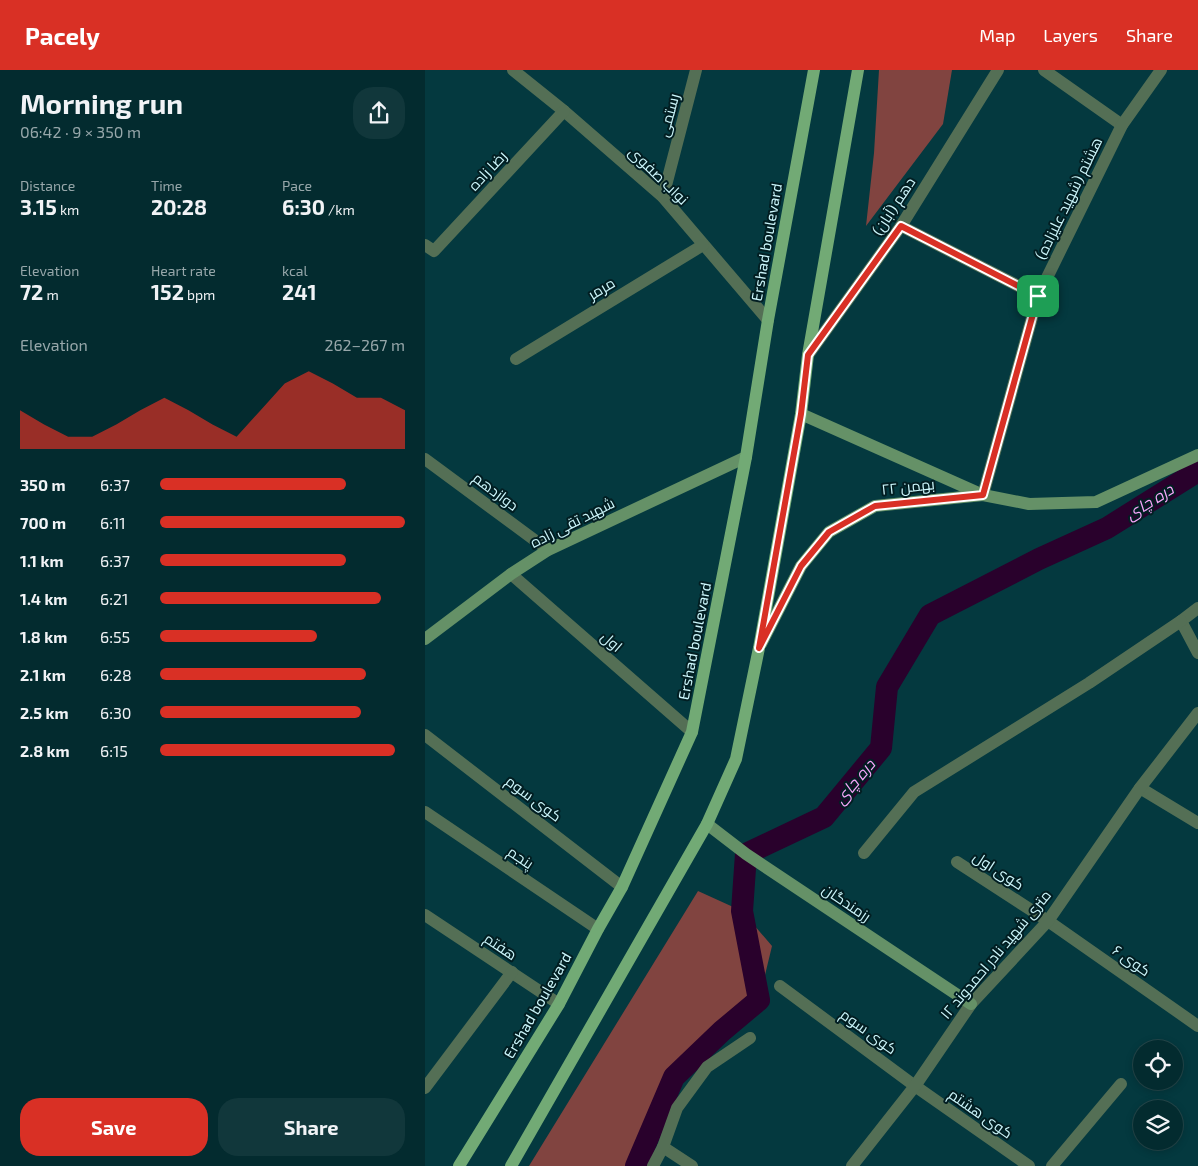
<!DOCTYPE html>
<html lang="en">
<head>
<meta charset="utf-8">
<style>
  body { margin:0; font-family:"Exo 2",Cairo,sans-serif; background:#11373b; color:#f1f3f6; height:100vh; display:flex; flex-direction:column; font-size:19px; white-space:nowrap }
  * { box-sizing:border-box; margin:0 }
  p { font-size:16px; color:#97a7aa }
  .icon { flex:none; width:28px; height:28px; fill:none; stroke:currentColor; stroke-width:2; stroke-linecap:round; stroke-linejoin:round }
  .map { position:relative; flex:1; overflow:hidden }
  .side { display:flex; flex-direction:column; background:#032b2f; width:425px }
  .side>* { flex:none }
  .buttons { position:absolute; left:708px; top:970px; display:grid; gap:10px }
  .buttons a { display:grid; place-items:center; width:50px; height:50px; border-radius:50%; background:#032b2f; box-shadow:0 2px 8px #0003,0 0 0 1px #24474b; font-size:25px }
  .pin { position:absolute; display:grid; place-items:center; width:42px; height:42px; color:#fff; margin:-21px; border-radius:10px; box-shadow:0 2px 8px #0006 }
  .round { display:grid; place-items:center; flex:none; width:52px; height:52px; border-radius:20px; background:#11373b }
  .overview { display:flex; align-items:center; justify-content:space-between; height:85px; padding:0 20px }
  h1 { font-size:28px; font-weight:700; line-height:38px }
  .metrics { display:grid; grid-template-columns:repeat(3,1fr); gap:8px; height:85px; padding:5px 20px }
  .metrics div { display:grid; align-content:center }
  .metrics b { font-size:21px; font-weight:700 }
  .metrics small { font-size:14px; font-weight:400 }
  .metrics p { font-size:14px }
  .chart { height:140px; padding:10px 20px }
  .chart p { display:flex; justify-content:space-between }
  .chart svg { width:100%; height:90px; margin-top:5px; fill:#d93025; opacity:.7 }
  .primary-button { display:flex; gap:10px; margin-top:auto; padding:10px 20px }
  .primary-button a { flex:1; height:58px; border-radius:20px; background:#d93025; color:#fff; font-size:20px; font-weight:700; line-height:58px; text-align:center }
  .primary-button a+a { background:#11373b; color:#f1f3f6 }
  ul { padding:0 20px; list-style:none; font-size:16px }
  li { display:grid; grid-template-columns:80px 60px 1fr; align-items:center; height:38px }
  li i { height:12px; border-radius:6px; background:#d93025 }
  header { display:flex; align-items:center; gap:30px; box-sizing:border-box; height:70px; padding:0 25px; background:#d93025; color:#fff }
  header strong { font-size:24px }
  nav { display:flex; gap:28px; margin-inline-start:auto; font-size:18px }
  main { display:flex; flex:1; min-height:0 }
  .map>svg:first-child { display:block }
</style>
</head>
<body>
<header>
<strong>Pacely</strong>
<nav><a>Map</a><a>Layers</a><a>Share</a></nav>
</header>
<main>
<section class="side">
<div class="overview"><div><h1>Morning run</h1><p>06:42 · 9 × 350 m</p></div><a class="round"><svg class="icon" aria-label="share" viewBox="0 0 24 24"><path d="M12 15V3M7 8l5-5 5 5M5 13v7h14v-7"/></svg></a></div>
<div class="metrics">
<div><p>Distance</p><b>3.15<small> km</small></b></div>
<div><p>Time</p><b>20:28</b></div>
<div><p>Pace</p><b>6:30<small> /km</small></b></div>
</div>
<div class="metrics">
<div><p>Elevation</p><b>72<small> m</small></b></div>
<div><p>Heart rate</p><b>152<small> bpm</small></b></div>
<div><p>kcal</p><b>241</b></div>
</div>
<div class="chart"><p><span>Elevation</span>262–267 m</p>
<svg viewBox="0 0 160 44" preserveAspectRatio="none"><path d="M0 44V25L10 32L20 38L30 38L40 32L50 25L60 19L70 25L80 32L90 38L100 25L110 12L120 6L130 12L140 19L150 19L160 25V44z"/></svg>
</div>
<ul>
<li><b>350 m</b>6:37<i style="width:76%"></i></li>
<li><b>700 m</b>6:11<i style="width:100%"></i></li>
<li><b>1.1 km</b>6:37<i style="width:76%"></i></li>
<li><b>1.4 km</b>6:21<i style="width:90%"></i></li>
<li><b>1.8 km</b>6:55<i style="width:64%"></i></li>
<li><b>2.1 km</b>6:28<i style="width:84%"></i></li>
<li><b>2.5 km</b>6:30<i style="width:82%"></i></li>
<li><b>2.8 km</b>6:15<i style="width:96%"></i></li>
</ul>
<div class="primary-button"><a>Save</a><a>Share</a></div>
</section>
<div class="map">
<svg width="773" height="1096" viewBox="0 0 773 1096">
  <rect width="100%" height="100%" fill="#04393f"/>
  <g fill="#814440">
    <polygon points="454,0 527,0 518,54 441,156 449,83"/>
    <polygon points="273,821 317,841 347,876 334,930 297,961 249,1007 211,1096 104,1096"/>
  </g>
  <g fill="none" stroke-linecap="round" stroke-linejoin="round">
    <polyline stroke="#29012c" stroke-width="22" points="211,1096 249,1007 297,961 334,930 317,841 321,784 399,747 456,678 462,617 505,545 614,489 682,458 773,401"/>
    <g stroke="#546f55" stroke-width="12">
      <polyline points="88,0 139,41 238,127 343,250"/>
      <polyline points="619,0 697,55"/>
      <polyline points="238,127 271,0"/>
      <polyline points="476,156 613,226"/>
      <polyline points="0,175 9,181 139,41"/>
      <polyline points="383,285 476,156 573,0"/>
      <polyline points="91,289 278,175"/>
      <polyline points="0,389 123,480"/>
      <polyline points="558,425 613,226 697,55 736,0"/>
      <polyline points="86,504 267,662"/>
      <polyline points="773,538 756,551 773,583"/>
      <polyline points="0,665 197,817"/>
      <polyline points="715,718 773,753"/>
      <polyline points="0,742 173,859"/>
      <polyline points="439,783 489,722 664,613 756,551"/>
      <polyline points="532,792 623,851 773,956"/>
      <polyline points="0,845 134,934"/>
      <polyline points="355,916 490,1016 604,1096"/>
      <polyline points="0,1018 87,902"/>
      <polyline points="238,1077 267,1096"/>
      <polyline points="228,1096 238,1077 252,1038 282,997 325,968"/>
      <polyline points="427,1096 490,1016 546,934 623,851 715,718 773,643"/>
      <polyline points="627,1096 696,1014"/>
    </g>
    <g stroke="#659167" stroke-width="12">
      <polyline points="376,344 558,425 604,434 671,432 773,385"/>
      <polyline points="0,569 86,504 123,480 321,387"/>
      <polyline points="336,574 376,496 404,462 450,436 558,425"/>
      <polyline points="282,754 321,784 546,934"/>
    </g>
    <g stroke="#72aa75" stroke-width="12">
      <polyline points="34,1096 134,934 173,859 197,817 267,662 321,387 343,250 389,0"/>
      <polyline points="86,1096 282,754 311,689 334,578 376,344 383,285 433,0"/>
    </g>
  </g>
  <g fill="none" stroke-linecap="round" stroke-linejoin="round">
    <defs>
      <polygon id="route" points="476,156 613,226 558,425 450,436 404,462 376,496 334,578 376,344 383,285"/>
    </defs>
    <use href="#route" stroke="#fff" stroke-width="10"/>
    <use href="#route" stroke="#d93025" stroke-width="6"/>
  </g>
  <g text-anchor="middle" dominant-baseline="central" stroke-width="4" stroke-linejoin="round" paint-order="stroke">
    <g font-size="15" fill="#ccf6fb" stroke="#021e22">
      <text transform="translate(243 45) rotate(-75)">رستمی</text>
      <text transform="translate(62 100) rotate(-47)">رضا زاده</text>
      <text transform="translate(234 105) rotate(44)">نواب صفوی</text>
      <text transform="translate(643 128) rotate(-64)">هشتم (شهید علیزاده)</text>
      <text transform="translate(468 136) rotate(-57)">دهم (آبان)</text>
      <text transform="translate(341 172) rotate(-80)">Ershad boulevard</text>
      <text transform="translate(176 218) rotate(-31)">مرمر</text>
      <text transform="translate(483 416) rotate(-6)">۲۲ بهمن</text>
      <text transform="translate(71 421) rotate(37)">دوازدهم</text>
      <text transform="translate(147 452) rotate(-27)">شهید تقی زاده</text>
      <text transform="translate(187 571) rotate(41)">اول</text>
      <text transform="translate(269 571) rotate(-79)">Ershad boulevard</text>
      <text transform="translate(109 728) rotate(37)">کوی سوم</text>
      <text transform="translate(96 787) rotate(34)">پنجم</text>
      <text transform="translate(574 800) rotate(33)">کوی اول</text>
      <text transform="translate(422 832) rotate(34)">رزمندگان</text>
      <text transform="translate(76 876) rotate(34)">هفتم</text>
      <text transform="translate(570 884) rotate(-50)">۱۲ متری شهید نادر احمدوند</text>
      <text transform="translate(707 890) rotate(35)">کوی ۶</text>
      <text transform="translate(112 935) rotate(-60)">Ershad boulevard</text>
      <text transform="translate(444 961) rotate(36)">کوی سوم</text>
      <text transform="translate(556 1043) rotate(35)">کوی هشتم</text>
    </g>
    <g font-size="16" font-style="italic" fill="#f9a7fc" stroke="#021e22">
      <text transform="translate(724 431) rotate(-32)">دره چای</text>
      <text transform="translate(429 711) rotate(-50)">دره چای</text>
    </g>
  </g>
</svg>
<div class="buttons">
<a><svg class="icon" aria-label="locate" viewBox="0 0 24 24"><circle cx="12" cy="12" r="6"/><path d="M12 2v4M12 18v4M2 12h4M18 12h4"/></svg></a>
<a><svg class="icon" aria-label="layers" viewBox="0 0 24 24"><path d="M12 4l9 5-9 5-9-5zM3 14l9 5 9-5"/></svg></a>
</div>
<div class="pin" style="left:613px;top:226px;background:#1e9e55"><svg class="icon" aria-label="arrive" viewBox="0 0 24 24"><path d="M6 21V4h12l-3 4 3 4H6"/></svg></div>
</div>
</main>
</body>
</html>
